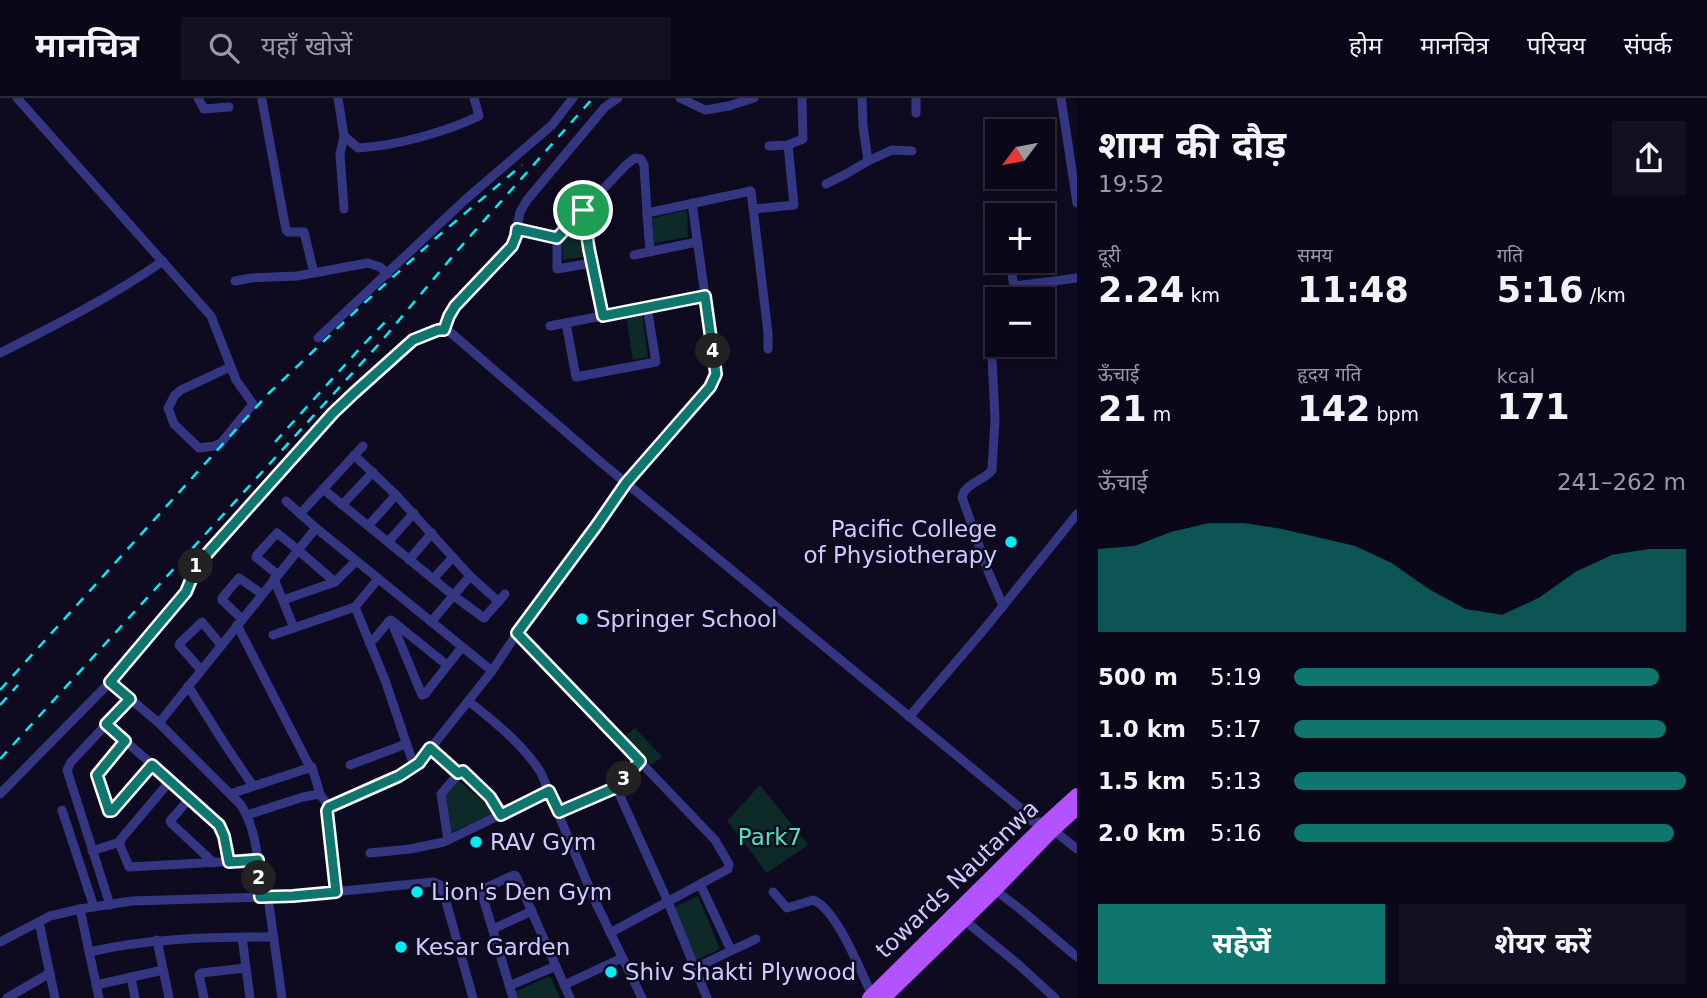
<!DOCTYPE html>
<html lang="hi">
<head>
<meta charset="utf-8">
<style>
  body { margin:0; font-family:"DejaVu Sans","Noto Sans Devanagari",sans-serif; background:#131121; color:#f1f3f6; height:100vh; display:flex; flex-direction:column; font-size:26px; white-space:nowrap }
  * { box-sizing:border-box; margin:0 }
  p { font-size:23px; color:#999aa2 }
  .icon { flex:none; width:38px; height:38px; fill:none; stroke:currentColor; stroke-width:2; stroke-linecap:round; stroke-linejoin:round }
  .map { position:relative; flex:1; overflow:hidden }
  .sheet { display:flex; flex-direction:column; background:#0a0818; width:630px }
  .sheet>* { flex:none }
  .needle { width:46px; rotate:238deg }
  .controls { position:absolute; left:985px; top:21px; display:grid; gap:14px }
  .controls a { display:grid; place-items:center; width:70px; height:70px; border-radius:0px; background:#0a0818; box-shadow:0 4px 10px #0003,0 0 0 2px #2a2937; font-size:35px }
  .pin { position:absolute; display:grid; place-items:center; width:60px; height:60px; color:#fff; margin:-30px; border:4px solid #fff; border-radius:50%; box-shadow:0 2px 7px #0007 }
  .km { position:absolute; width:35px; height:35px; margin:-18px; border-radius:50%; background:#222; color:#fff; font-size:19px; line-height:35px; text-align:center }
  .round { display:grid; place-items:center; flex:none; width:74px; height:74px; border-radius:0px; background:#131121 }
  .head { display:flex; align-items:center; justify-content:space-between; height:119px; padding:0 21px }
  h1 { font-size:38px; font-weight:700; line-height:52px }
  .figures { display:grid; grid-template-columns:repeat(3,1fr); gap:10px; height:119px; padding:7px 21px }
  .figures div { display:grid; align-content:center }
  .figures b { font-size:35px; font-weight:700 }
  .figures small { font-size:19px; font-weight:400 }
  .figures p { font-size:19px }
  .chart { height:196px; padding:14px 21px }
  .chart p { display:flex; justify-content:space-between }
  .chart svg { width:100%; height:126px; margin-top:7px; fill:#0f766e; opacity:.7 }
  .cta { display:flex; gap:14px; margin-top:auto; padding:14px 21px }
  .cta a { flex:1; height:80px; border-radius:0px; background:#0f766e; color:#fff; font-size:28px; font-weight:700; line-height:80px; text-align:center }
  .cta a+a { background:#131121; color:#f1f3f6 }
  ul { padding:0 21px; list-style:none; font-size:23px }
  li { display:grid; grid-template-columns:112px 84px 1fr; align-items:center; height:52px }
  li i { height:18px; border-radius:9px; background:#0f766e }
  header { display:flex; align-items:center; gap:42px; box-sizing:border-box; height:98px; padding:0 35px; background:#0a0818; border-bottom:2px solid #2a2937 }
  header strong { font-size:33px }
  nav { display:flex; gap:38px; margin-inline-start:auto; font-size:24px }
  .search { width:490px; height:63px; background:#131121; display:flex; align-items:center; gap:18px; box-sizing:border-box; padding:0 24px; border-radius:0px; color:#999aa2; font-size:26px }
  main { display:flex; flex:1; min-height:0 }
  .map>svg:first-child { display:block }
</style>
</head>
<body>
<header>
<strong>मानचित्र</strong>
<div class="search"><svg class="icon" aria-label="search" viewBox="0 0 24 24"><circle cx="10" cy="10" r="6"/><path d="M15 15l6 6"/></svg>यहाँ खोजें</div>
<nav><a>होम</a><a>मानचित्र</a><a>परिचय</a><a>संपर्क</a></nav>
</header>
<main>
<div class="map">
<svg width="1077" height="900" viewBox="0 0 1077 900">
  <rect width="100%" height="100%" fill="#0e0b20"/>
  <g fill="#0e2a28">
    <polygon points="687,112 688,139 654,145 652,120"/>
    <polygon points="579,124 583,159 563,162 562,144"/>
    <polygon points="642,215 648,259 633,262 626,218"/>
    <polygon points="635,630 662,659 651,667 624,639"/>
    <polygon points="457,681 486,706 492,716 450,735 444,697"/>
    <polygon points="760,687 808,747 767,775 727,723"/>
    <polygon points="698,798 720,851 696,862 673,810"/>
    <polygon points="550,878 560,900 516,900 514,894"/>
  </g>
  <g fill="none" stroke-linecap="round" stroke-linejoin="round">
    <g stroke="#343682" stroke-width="9">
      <polyline points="17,0 211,218 236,282 253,306 221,345 214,348 199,350 174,326 168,310 175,297 181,292 230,269"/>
      <polyline points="198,0 204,11 229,9"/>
      <polyline points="338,0 344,38 340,56 344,111"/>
      <polyline points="680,0 705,12 729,8 754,0"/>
      <polyline points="916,0 916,15"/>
      <polyline points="1061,0 1077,105"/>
      <polyline points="262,2 286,132 288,134 304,134 314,175"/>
      <path d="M 344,38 L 358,50 C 395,48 446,34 479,18 L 474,0"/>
      <polyline points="769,48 788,47"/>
      <polyline points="868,63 892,52 912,53"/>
      <polyline points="826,86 846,76 868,63 863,28 862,0"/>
      <polyline points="754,111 794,107 788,47 803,41 802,0"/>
      <polyline points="583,112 589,151 603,218"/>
      <polyline points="647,115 650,154"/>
      <polyline points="517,131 557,140"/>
      <polyline points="634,157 697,144"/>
      <polyline points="1010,163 1014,189"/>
      <polyline points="592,165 557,171 557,140 626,67 635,60 641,61 644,67 647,115 751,93 768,235 768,251"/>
      <polyline points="235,183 251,180 297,178 368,165 380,169 388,176"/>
      <polyline points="1013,201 1013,190 1015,188 1077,180"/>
      <polyline points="566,225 576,279 656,264 647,209"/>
      <polyline points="550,228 705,198"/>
      <polyline points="444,232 449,218 455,208 514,144 520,114 527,102 605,9 618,0"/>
      <path d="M 998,236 L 992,259 L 995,321 L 992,372 C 984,383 965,385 962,399 L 988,473 L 1003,508"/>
      <polyline points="318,240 466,101 552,27 573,0"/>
      <path d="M 0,255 C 56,227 111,199 163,163"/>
      <polyline points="354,357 396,397 470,478"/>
      <polyline points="323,391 454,498 484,520 505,496"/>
      <polyline points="286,403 316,430"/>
      <polyline points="342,407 373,374"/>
      <polyline points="300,416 363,348"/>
      <polyline points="368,428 396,397"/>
      <polyline points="388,444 414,415"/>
      <polyline points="298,452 335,484"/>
      <polyline points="409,462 432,435"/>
      <polyline points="278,477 256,459 257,457 277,435 298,452"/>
      <polyline points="274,481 294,530"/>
      <polyline points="433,481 453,459"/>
      <polyline points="283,502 335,484 356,463"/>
      <polyline points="355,509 385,582 414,668"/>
      <polyline points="242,521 222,502 222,500 239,480 262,496"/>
      <polyline points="431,524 470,478 499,504"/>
      <polyline points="395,525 394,530 422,597 425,596 462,549"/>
      <polyline points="237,527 310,669"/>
      <polyline points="517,535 715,742 729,766 728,771 610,835"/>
      <polyline points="273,537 355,509 378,481"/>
      <polyline points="369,545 375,540 389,523 391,522 447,567"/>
      <polyline points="201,572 179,547 180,545 202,524 221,547"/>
      <path d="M 110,584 L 159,625 L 241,707 C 258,734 259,769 260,799"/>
      <polyline points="188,588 226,648 253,688"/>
      <path d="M 468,603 C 492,621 525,649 541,675 L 595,803 L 642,900"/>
      <polyline points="909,619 986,529 1077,416"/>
      <polyline points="159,625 316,430 492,573"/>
      <polyline points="106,626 190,700 219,728 224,738 229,764"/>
      <polyline points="125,643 97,677 109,713 112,713 152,667"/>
      <polyline points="430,650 458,675"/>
      <polyline points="350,667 406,646"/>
      <polyline points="170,683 121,741 120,747 129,769 258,762"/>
      <polyline points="616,689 668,804 707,900"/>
      <polyline points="0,696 117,577 185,494 197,467 333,315 354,295 413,242 438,232 450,234 603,366 1024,713 1027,719 1032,723 1039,724 1053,732 1077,751"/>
      <polyline points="230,696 312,669 320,696 329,709 327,713 336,794"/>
      <polyline points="190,700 170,723 171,725 214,765"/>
      <polyline points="329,709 399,678 419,665 492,573 528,519 597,427 626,385 711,289 716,276 692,105"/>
      <polyline points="62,712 94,809"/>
      <polyline points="559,714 616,689 640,663"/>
      <polyline points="247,717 303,699 320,696"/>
      <polyline points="448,742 441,696 461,673 490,699 501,717"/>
      <polyline points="92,753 120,744"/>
      <polyline points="370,755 410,751 444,744 549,693"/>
      <polyline points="700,786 731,852"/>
      <polyline points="995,792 1020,811 1077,859"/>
      <path d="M 773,794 L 787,810 L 813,802 C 836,810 861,874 872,897"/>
      <polyline points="268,799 282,900"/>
      <polyline points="110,807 67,672 71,664 130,601"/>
      <polyline points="80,811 99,900"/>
      <polyline points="964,822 1019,867 1055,900"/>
      <polyline points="39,824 55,900"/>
      <polyline points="493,831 532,813"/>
      <polyline points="242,839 250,900"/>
      <polyline points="157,842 169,900"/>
      <polyline points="0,844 50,818 80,811 132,803 293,798 433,784 440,787 445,800 473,900"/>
      <path d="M 89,854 C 150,840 211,839 274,839"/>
      <polyline points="695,870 756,841"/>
      <polyline points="131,879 135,900"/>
      <polyline points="96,887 163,872"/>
      <polyline points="564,887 622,860"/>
      <polyline points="509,888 556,868"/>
      <polyline points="7,900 50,875"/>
      <polyline points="204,900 199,877 201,875 246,870"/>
      <polyline points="513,900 481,793 483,791 514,777 516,778 570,900"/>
    </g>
    <g stroke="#b352ff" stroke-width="14">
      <polyline points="869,900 1044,727 1077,697"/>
      <polyline points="884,900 995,792 1053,732 1077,710"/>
    </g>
    <g stroke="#00edf6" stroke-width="2.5" stroke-dasharray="10 9" stroke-linecap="butt">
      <polyline points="275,344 363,247 391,218"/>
      <polyline points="0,592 269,295 361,208 437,139 522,67"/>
      <polyline points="0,607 18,587"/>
      <polyline points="0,661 379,246 457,153 593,0"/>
    </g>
  </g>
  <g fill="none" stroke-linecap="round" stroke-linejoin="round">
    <defs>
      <polygon id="route" points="583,112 589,151 603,218 705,198 716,276 710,289 626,385 597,427 517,535 640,663 617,689 559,714 549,693 501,717 490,699 463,673 458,675 430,650 419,665 399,678 329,709 327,713 336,794 293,798 260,799 258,762 229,764 224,738 219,727 152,667 112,713 109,713 97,677 125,643 106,626 130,601 110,584 186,494 197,467 333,315 354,295 413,242 438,232 444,232 449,218 455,208 512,148 516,138 517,131 557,140"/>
    </defs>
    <use href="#route" stroke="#fff" stroke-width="14"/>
    <use href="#route" stroke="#0f766e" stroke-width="9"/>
  </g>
  <g fill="#00edf6" stroke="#0e0b20" stroke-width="2.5">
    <circle cx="1011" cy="444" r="7"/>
    <circle cx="582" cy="521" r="7"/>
    <circle cx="476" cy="744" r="7"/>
    <circle cx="417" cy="794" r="7"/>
    <circle cx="401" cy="849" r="7"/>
    <circle cx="611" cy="874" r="7"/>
  </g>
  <g text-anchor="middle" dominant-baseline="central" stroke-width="5" stroke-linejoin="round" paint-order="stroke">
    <g font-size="23" fill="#cdcbff" stroke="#0e0b20" text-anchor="start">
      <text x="997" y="431" text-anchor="end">Pacific College<tspan x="997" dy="26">of Physiotherapy</tspan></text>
      <text x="596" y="521">Springer School</text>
      <text x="490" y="744">RAV Gym</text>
      <text x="431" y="794">Lion's Den Gym</text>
      <text x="415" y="849">Kesar Garden</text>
      <text x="625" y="874">Shiv Shakti Plywood</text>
    </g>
    <g font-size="23" fill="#50e5b6" stroke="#0e0b20">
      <text x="770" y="739">Park7</text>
    </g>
    <g font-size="23" fill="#cdcbff" stroke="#0e0b20">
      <text transform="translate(957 781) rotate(-44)">towards Nautanwa</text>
    </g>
  </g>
</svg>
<div class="controls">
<a><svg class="needle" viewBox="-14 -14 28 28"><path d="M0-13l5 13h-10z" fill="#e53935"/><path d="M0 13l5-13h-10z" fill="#999aa2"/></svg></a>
<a>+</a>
<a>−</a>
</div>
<div class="pin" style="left:583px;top:112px;background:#1e9e55"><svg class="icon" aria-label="arrive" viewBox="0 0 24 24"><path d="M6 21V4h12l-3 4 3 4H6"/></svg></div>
<b class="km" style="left:196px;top:468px">1</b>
<b class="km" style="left:259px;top:780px">2</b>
<b class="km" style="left:624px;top:681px">3</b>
<b class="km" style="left:713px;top:253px">4</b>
</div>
<section class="sheet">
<div class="head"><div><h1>शाम की दौड़</h1><p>19:52</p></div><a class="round"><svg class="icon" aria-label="share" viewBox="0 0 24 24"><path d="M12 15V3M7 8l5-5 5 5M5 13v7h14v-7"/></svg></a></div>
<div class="figures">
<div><p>दूरी</p><b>2.24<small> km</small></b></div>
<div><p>समय</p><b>11:48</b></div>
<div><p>गति</p><b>5:16<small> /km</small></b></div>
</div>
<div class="figures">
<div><p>ऊँचाई</p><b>21<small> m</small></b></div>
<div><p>हृदय गति</p><b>142<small> bpm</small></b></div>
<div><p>kcal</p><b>171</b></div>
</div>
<div class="chart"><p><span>ऊँचाई</span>241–262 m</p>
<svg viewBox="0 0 160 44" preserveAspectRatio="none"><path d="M0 44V15L10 14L20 9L30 6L40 6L50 8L60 11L70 14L80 20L90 29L100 36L110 38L120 32L130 23L140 17L150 15L160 15V44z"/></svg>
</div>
<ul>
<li><b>500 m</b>5:19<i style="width:93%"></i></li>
<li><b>1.0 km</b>5:17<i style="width:95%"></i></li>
<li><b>1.5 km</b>5:13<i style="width:100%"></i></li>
<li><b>2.0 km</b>5:16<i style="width:97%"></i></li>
</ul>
<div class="cta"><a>सहेजें</a><a>शेयर करें</a></div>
</section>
</main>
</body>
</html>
